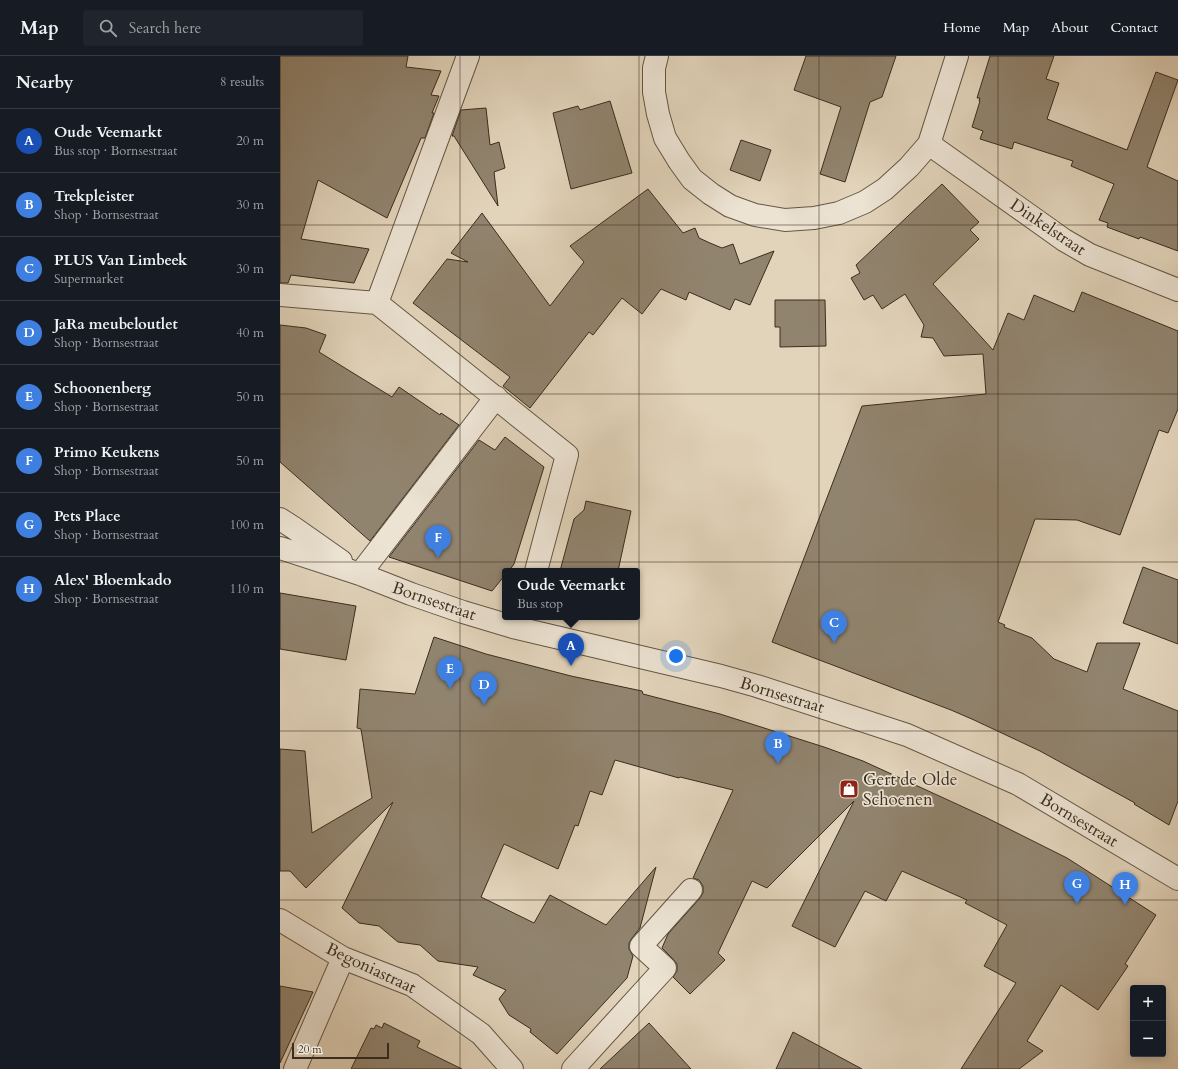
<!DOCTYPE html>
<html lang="en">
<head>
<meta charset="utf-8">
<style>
  body { margin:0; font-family:Cardo,serif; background:#20242c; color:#f1f3f6 }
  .controls { position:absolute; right:12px; bottom:12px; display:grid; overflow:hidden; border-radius:4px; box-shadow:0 2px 10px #0003 }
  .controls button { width:36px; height:36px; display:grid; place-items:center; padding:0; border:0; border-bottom:1px solid #363941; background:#171b24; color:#f1f3f6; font:20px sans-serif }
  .scale { position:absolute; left:12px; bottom:10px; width:97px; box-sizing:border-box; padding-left:4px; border:2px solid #3a2d1d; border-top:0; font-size:11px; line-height:14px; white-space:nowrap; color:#3a2d1d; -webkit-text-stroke:3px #ece3d3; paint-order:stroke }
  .you { position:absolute; left:396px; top:600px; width:14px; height:14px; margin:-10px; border:3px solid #fff; border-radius:50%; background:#1a73e8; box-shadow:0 0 0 6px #1a73e833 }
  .badge { display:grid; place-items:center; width:26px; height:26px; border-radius:50%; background:#db2777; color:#fff; font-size:13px; font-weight:700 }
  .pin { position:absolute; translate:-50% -33px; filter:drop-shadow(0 1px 2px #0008) }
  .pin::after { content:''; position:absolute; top:21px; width:14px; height:12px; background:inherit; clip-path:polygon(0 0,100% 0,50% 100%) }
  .popup { position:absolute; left:222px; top:512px; width:138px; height:52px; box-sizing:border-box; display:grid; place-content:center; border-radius:4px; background:#171b24; filter:drop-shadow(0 1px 3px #0005); font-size:13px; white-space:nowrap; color:#9ea1a6 }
  .popup b { font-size:15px; color:#f1f3f6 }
  .popup::after { content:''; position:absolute; left:50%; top:100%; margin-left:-8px; border:8px solid transparent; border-top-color:#171b24 }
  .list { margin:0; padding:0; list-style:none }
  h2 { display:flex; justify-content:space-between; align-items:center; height:52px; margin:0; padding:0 16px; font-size:17px }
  h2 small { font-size:13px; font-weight:400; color:#9ea1a6 }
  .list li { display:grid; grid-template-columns:26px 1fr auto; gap:12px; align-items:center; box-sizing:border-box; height:64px; padding:0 16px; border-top:1px solid #363941 }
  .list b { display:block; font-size:15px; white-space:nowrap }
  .list p { margin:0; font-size:13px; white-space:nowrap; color:#9ea1a6 }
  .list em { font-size:13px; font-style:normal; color:#9ea1a6 }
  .icon { flex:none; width:22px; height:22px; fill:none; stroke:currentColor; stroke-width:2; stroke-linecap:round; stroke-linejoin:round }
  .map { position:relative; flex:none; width:898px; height:1013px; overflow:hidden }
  header { display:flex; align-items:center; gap:24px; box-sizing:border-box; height:56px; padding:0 20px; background:#171b24; border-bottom:1px solid #363941 }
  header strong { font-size:19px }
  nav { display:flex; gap:22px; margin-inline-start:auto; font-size:14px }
  .search { width:280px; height:36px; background:#20242c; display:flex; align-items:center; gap:10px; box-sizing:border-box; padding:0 14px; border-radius:4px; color:#9ea1a6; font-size:15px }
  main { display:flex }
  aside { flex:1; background:#171b24 }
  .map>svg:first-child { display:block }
  .building { fill:#91846f; stroke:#3a2d1d }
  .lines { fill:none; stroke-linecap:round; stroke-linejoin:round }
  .minor-casing { stroke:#645744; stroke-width:24 }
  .minor { stroke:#ece3d3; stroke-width:22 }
  .grid { fill:none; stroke:#3a2d1d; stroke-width:1; stroke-opacity:0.55 }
  .labels { text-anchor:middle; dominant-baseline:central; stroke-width:3.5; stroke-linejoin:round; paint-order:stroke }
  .street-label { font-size:17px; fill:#3a2d1d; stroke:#ece3d3 }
  .poi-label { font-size:17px; fill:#3a2d1d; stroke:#ece3d3; text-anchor:start }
</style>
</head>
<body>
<header>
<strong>Map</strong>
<div class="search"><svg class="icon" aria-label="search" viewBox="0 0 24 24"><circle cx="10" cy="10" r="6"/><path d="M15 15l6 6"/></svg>Search here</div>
<nav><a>Home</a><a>Map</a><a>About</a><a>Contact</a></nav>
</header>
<main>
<aside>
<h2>Nearby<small>8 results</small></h2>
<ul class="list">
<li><span class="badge" style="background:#1a4fb4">A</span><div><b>Oude Veemarkt</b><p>Bus stop · Bornsestraat</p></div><em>20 m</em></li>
<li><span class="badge" style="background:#3f7fe0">B</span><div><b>Trekpleister</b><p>Shop · Bornsestraat</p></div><em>30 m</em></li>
<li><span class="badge" style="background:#3f7fe0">C</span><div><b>PLUS Van Limbeek</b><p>Supermarket</p></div><em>30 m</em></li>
<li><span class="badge" style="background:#3f7fe0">D</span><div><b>JaRa meubeloutlet</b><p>Shop · Bornsestraat</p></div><em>40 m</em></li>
<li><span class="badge" style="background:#3f7fe0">E</span><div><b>Schoonenberg</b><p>Shop · Bornsestraat</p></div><em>50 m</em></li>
<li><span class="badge" style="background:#3f7fe0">F</span><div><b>Primo Keukens</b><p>Shop · Bornsestraat</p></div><em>50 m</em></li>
<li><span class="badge" style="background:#3f7fe0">G</span><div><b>Pets Place</b><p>Shop · Bornsestraat</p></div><em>100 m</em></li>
<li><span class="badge" style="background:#3f7fe0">H</span><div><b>Alex' Bloemkado</b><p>Shop · Bornsestraat</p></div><em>110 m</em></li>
</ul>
</aside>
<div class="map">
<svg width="898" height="1013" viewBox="0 0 898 1013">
  <rect width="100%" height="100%" fill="#e2d4bb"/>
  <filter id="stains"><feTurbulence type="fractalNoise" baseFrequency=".005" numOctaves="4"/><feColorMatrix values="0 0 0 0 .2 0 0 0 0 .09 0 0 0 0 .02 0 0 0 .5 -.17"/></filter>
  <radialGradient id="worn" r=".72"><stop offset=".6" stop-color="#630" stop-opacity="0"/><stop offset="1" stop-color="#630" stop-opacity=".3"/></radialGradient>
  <path class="building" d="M0,0H128L126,11L161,15L151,39L159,40L152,57H154L145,82H141L107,162L38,124L21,183L89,193L74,227L11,219L8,227H0Z
    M526,0H616L602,41L590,46L565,126L540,118L561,51L514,34Z
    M710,0H774L766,23L779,27L767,63L847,94L876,16L898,24L867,111L898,125V195L860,181L859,183L827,171L828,167L819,164L834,128L791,110L793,105L734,86L732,93L700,83L703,75L692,71L700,45H699L700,42H697Z
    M330,45L352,117L291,133L273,57L298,50L300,54Z
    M206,52L210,89L219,86L225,112L214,116L218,150L174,80H172L181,54Z
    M461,84L491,94L480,125L450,114Z
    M662,128L699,166L690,174L699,183L653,228L713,294L728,257L744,264L754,239L794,256L802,236L898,275V353L888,377L879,374L840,479L797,464L755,463L718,566L725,569L724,571L752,582L774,603L807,616L817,587H860L843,633L898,655V745L889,769L854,748L855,747L760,695L694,664L671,654L492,586L582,350L706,338L703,298L664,300L653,282L641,281L644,269L625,238L602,253L593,239L584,244L571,222L580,217L576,209Z
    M368,133L403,177L415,172L419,182L430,187L442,192L453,188L460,208L494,195L470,249L455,243L450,254L409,236L406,244L381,233L362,258L342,242L313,279L309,276L250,352L223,330L230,321L133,247L167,203L188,206L171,197L202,157L270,250L304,206L290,190Z
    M495,244H545L546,290L500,291V271H495Z
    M0,269L26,272L46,279L39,296L112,341L119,331L160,359L161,357L179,369L90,485L0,406Z
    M225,381L264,411L234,508L229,515H225V519L212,535L109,501L199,384L215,394Z
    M306,445L351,455L338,515H280L294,463L304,454Z
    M863,511L898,524V588L843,567Z
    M0,537L76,550L66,604L0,593Z
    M154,581L206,598L291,620L362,635L363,638L440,658L544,691L583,705L705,761L787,802L876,859L845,908L848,910L818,954L781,929L747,985L763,995L739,1013H681L736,927L704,910L727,869L685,847L687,844L622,815L606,845L585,835L555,891L512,870L574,745L487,832L472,825L438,897L445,904L410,938L393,921L397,915V908L393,903L382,892L388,878L420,842L423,837V830L419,824L413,822L453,734L400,721L399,722L335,704L322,739L310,735L298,770L295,769L278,813L224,788L201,841L254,867L270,839L326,869L376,811L360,872L352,882L349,887V893L353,900L347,922L277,998L250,976L251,973L229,959L219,943L226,934L193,919L198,911L158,905L140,889L118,886L99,870L79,867L62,852L113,746L26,832L10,815H0V693L25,695L32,777L92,742L81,673L77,672L80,633L135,638Z
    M0,930L33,936L0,1007Z
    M104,967L140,985L137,991L182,1013H71L91,972L94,973L96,969L102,972Z
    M369,967L411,1013H320Z
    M513,976L582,1013H496Z"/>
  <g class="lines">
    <g class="minor-casing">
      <path id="minor" d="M188,0L97,247L287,399L256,515
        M377,0L374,12V36L378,58L385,82L399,105L412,123L431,138L450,150L475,159L505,164L534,162L559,157L585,146L605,133L629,111L649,88L677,0
        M649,88L784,184L810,199L898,234
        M0,239L97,247
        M0,463L14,472L61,505
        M0,492L80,518L131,538L183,556L233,571L441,620L477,630L627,679L738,728L898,823
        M80,518L216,341
        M0,864L63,902L132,929L201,978L232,1013
        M15,1013L63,902
        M293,1013L385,912L361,890L411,834"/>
    </g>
    <use href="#minor" class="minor"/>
  </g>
  <path class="grid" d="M180,0V1013M359,0V1013M539,0V1013M718,0V1013M0,169H898M0,338H898M0,506H898M0,675H898M0,844H898"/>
  <defs>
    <g id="shop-square" transform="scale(1)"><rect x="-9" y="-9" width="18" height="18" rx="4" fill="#8f2418" stroke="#ece3d3"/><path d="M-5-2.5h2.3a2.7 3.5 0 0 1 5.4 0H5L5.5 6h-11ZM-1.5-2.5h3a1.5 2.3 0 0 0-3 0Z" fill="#fff"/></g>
  </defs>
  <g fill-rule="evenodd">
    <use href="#shop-square" x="569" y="733"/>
  </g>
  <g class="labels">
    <g class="street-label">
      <text transform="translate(768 171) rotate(34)">Dinkelstraat</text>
      <text transform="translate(154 545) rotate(19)">Bornsestraat</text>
      <text transform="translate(502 639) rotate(17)">Bornsestraat</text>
      <text transform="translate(799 764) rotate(31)">Bornsestraat</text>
      <text transform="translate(91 912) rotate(25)">Begoniastraat</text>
    </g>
    <g class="poi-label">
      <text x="583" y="723">Gert de Olde<tspan x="583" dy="20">Schoenen</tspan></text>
    </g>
  </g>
  <rect width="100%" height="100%" filter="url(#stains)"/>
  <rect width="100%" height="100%" fill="url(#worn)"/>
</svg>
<div class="controls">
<button>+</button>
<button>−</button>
</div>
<div class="scale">20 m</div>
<div class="you"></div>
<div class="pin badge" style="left:291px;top:610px;background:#1a4fb4">A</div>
<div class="popup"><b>Oude Veemarkt</b>Bus stop</div>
<div class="pin badge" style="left:498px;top:708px;background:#3f7fe0">B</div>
<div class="pin badge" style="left:554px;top:587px;background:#3f7fe0">C</div>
<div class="pin badge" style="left:204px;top:649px;background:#3f7fe0">D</div>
<div class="pin badge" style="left:170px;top:633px;background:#3f7fe0">E</div>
<div class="pin badge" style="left:158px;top:502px;background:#3f7fe0">F</div>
<div class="pin badge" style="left:797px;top:848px;background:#3f7fe0">G</div>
<div class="pin badge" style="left:845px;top:849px;background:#3f7fe0">H</div>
</div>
</main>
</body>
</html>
